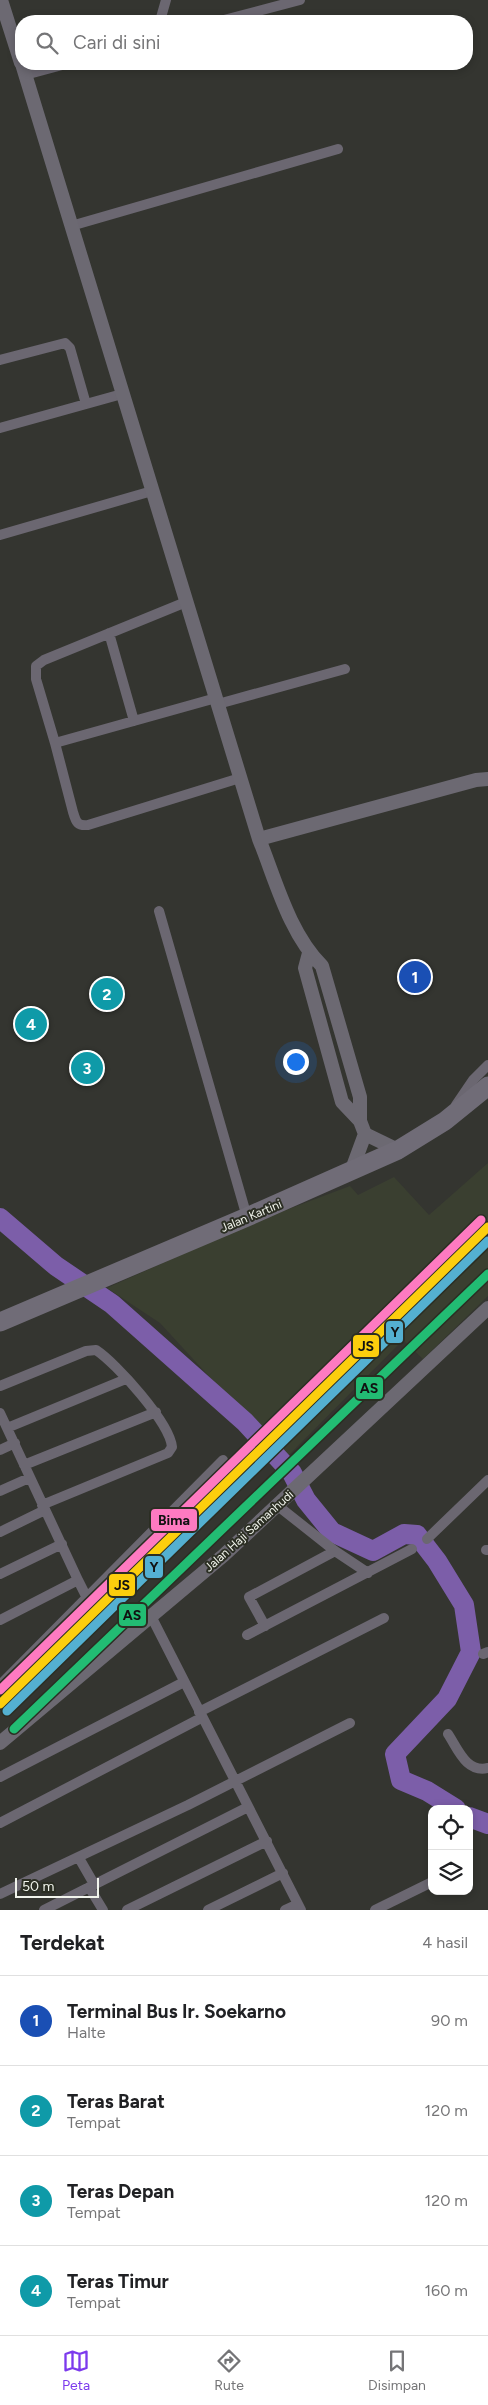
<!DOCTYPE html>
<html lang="id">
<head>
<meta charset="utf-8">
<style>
  body { margin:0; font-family:Figtree,sans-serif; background:#f6f6f6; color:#202124 }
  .controls { position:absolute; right:15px; bottom:15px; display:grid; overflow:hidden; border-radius:10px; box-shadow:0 2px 8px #0003 }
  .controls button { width:45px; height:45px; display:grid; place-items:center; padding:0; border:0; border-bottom:1px solid #e0e0e0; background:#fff; color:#202124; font:25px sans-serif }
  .scale { position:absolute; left:15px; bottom:12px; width:84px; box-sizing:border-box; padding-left:5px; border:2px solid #f1f4ec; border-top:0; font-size:14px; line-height:18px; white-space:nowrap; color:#f1f4ec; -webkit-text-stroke:4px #2b2e23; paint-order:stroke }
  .you { position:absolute; left:295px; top:1061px; width:18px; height:18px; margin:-12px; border:4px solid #fff; border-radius:50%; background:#1a73e8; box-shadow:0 0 0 8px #1a73e833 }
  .badge { display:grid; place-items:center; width:32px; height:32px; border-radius:50%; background:#7c3aed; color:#fff; font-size:16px; font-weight:700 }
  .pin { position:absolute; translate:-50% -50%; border:2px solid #fff; box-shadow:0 1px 5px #0006 }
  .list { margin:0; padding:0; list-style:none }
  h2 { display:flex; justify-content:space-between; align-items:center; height:65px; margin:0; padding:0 20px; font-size:21px }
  h2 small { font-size:16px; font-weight:400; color:#757577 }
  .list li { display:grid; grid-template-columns:32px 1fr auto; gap:15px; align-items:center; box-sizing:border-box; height:90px; padding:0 20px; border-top:1px solid #e0e0e0 }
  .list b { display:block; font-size:19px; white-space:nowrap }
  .list p { margin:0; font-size:16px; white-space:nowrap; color:#757577 }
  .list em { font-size:16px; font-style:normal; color:#757577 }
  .icon { flex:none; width:28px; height:28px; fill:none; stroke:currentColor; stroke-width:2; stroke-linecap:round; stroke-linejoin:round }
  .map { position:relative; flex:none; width:488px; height:1910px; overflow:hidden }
  .search { position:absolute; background:#fff; box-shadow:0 2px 8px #0003; left:15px; right:15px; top:15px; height:55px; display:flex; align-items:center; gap:12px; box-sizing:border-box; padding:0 18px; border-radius:20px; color:#757577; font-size:19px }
  .sheet { height:425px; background:#fff }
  nav { display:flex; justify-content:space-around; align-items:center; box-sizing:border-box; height:70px; border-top:1px solid #e0e0e0; background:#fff; font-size:14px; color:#757577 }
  nav a { display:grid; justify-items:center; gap:2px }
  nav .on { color:#7c3aed }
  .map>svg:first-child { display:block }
  .built { fill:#3a3f30 }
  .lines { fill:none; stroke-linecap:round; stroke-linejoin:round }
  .river { stroke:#7c5ea9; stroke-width:20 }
  .street { stroke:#6b6771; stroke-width:10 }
  .secondary { stroke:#6c6972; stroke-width:14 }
  .highway { stroke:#706c77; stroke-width:19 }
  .rail-1-casing { stroke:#2b2e23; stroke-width:12 }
  .rail-2-casing { stroke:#2b2e23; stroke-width:12 }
  .rail-3-casing { stroke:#2b2e23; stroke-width:12 }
  .rail-4-casing { stroke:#2b2e23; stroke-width:12 }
  .rail-1 { stroke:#fcce0d; stroke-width:9 }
  .rail-2 { stroke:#54b0d1; stroke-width:9 }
  .rail-3 { stroke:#fe7ac1; stroke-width:9 }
  .rail-4 { stroke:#22bc73; stroke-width:9 }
  .labels { text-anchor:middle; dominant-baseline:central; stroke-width:4; stroke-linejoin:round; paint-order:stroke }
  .street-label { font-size:12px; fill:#f1f4ec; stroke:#2b2e23 }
  .line-badge { stroke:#2b2e23; stroke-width:2 }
  .pale-badge-label { font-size:14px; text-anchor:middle; font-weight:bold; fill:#111 }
</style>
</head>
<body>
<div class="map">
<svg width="488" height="1910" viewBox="0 0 488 1910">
  <rect width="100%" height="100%" fill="#343530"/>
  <path class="built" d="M488,1163V1296L423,1359L403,1340L285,1459L160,1323L107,1288L257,1221L350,1186L358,1195L394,1177L429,1215Z"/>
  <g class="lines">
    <path class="river" d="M0,1218L56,1266L112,1304L245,1422L292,1473L306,1500L332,1532L373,1551L404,1534L417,1535L437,1561L464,1605L471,1652L447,1699L395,1754L401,1780L427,1791L456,1809
      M469,1817L488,1824"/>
    <path class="street" d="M160,21L166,0
      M220,21L300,0
      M25,75L66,64
      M71,226L338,149
      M0,360L65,343L70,348L86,404
      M0,428L122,394
      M0,535L152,491
      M186,602L44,660L36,666V679L55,743L216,698
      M109,633L134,721
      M218,704L345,669
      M55,743L73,812C76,822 77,826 88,825L240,778
      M159,911L247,1217
      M456,1105L473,1080L488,1065
      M0,1386L86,1351L96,1350C116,1363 170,1423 172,1447L168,1453L42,1505
      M0,1413L78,1580L0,1620
      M7,1428L126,1379
      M0,1450L15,1443
      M24,1465L156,1412
      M0,1491L29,1478
      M278,1506L335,1551L368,1573
      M0,1532L45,1510
      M427,1539L488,1480
      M486,1550H488
      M0,1574L62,1544
      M78,1580L87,1598
      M151,1616L301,1910
      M265,1626L249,1597L335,1551
      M247,1635L412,1549
      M483,1654L488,1652
      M0,1685L223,1460
      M199,1712L384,1618
      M448,1734C458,1749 466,1773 488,1768
      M0,1777L184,1682
      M0,1823L201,1718
      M79,1858L94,1884
      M89,1887L103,1910
      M0,1894L188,1805L350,1723
      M44,1910L248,1807
      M127,1910L267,1841
      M208,1910L283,1873
      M285,1910L298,1904
      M375,1910L432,1882"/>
    <path class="secondary" d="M1,0L21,63
      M22,64L259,839C276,881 289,933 322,966L360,1097V1121
      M259,839L476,780L488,779
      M309,953L305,968L342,1102L360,1121L365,1134L398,1150
      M351,1172L365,1134
      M0,1743L224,1555L488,1308"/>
    <path class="highway" d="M0,1322L247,1217L398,1150L445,1121L488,1086"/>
    <g class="rail-1-casing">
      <path id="rail-1" d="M0,1704L488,1227"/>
    </g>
    <g class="rail-2-casing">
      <path id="rail-2" d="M7,1711L488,1241"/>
    </g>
    <g class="rail-3-casing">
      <path id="rail-3" d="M0,1690L481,1220"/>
    </g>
    <g class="rail-4-casing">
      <path id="rail-4" d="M14,1729L488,1274"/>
    </g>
    <use href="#rail-1" class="rail-1"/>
    <use href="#rail-2" class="rail-2"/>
    <use href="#rail-3" class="rail-3"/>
    <use href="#rail-4" class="rail-4"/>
  </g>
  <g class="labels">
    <g class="street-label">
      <text transform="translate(251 1216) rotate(-23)">Jalan Kartini</text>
      <text transform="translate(249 1531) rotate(-42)">Jalan Haji Samanhudi</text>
    </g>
  </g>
  <g class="line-badge">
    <rect x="385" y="1320" width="19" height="24" rx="5" fill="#54b0d1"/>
    <rect x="352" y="1334" width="28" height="24" rx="5" fill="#fcce0d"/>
    <rect x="355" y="1376" width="29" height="24" rx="5" fill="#22bc73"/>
    <rect x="150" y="1508" width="48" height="24" rx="5" fill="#fe7ac1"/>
    <rect x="144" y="1555" width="20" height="24" rx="5" fill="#54b0d1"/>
    <rect x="108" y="1573" width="28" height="24" rx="5" fill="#fcce0d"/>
    <rect x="118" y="1603" width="29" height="24" rx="5" fill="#22bc73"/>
  </g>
  <g class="pale-badge-label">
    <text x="395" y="1337">Y</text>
    <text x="366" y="1351">JS</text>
    <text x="369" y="1393">AS</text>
    <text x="174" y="1525">Bima</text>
    <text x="154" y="1572">Y</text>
    <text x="122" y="1590">JS</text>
    <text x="132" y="1620">AS</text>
  </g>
</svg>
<div class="controls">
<button><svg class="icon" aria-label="locate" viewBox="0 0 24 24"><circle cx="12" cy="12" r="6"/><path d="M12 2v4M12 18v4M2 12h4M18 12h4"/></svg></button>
<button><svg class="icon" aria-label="layers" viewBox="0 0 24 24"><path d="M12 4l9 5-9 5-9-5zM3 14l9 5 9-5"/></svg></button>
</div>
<div class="scale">50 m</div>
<div class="you"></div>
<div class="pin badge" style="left:415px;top:977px;background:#1a4fb4">1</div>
<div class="pin badge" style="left:107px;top:994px;background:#0f9aa8">2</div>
<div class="pin badge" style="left:87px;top:1068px;background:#0f9aa8">3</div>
<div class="pin badge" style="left:31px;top:1024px;background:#0f9aa8">4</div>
<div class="search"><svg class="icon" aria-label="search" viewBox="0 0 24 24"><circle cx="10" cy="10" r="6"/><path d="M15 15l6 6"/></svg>Cari di sini</div>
</div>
<section class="sheet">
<h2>Terdekat<small>4 hasil</small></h2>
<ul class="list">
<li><span class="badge" style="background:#1a4fb4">1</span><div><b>Terminal Bus Ir. Soekarno</b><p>Halte</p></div><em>90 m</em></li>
<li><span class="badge" style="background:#0f9aa8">2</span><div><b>Teras Barat</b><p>Tempat</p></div><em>120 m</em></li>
<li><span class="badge" style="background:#0f9aa8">3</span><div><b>Teras Depan</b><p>Tempat</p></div><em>120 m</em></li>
<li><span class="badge" style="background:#0f9aa8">4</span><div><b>Teras Timur</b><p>Tempat</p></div><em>160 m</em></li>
</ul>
</section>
<nav>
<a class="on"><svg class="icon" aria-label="map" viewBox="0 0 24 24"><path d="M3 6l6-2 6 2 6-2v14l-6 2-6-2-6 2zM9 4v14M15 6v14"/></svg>Peta</a>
<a><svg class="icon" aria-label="directions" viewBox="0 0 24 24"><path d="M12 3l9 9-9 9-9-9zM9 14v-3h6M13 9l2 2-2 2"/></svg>Rute</a>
<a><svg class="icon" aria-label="saved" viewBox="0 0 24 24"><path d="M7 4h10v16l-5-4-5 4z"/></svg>Disimpan</a>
</nav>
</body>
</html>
